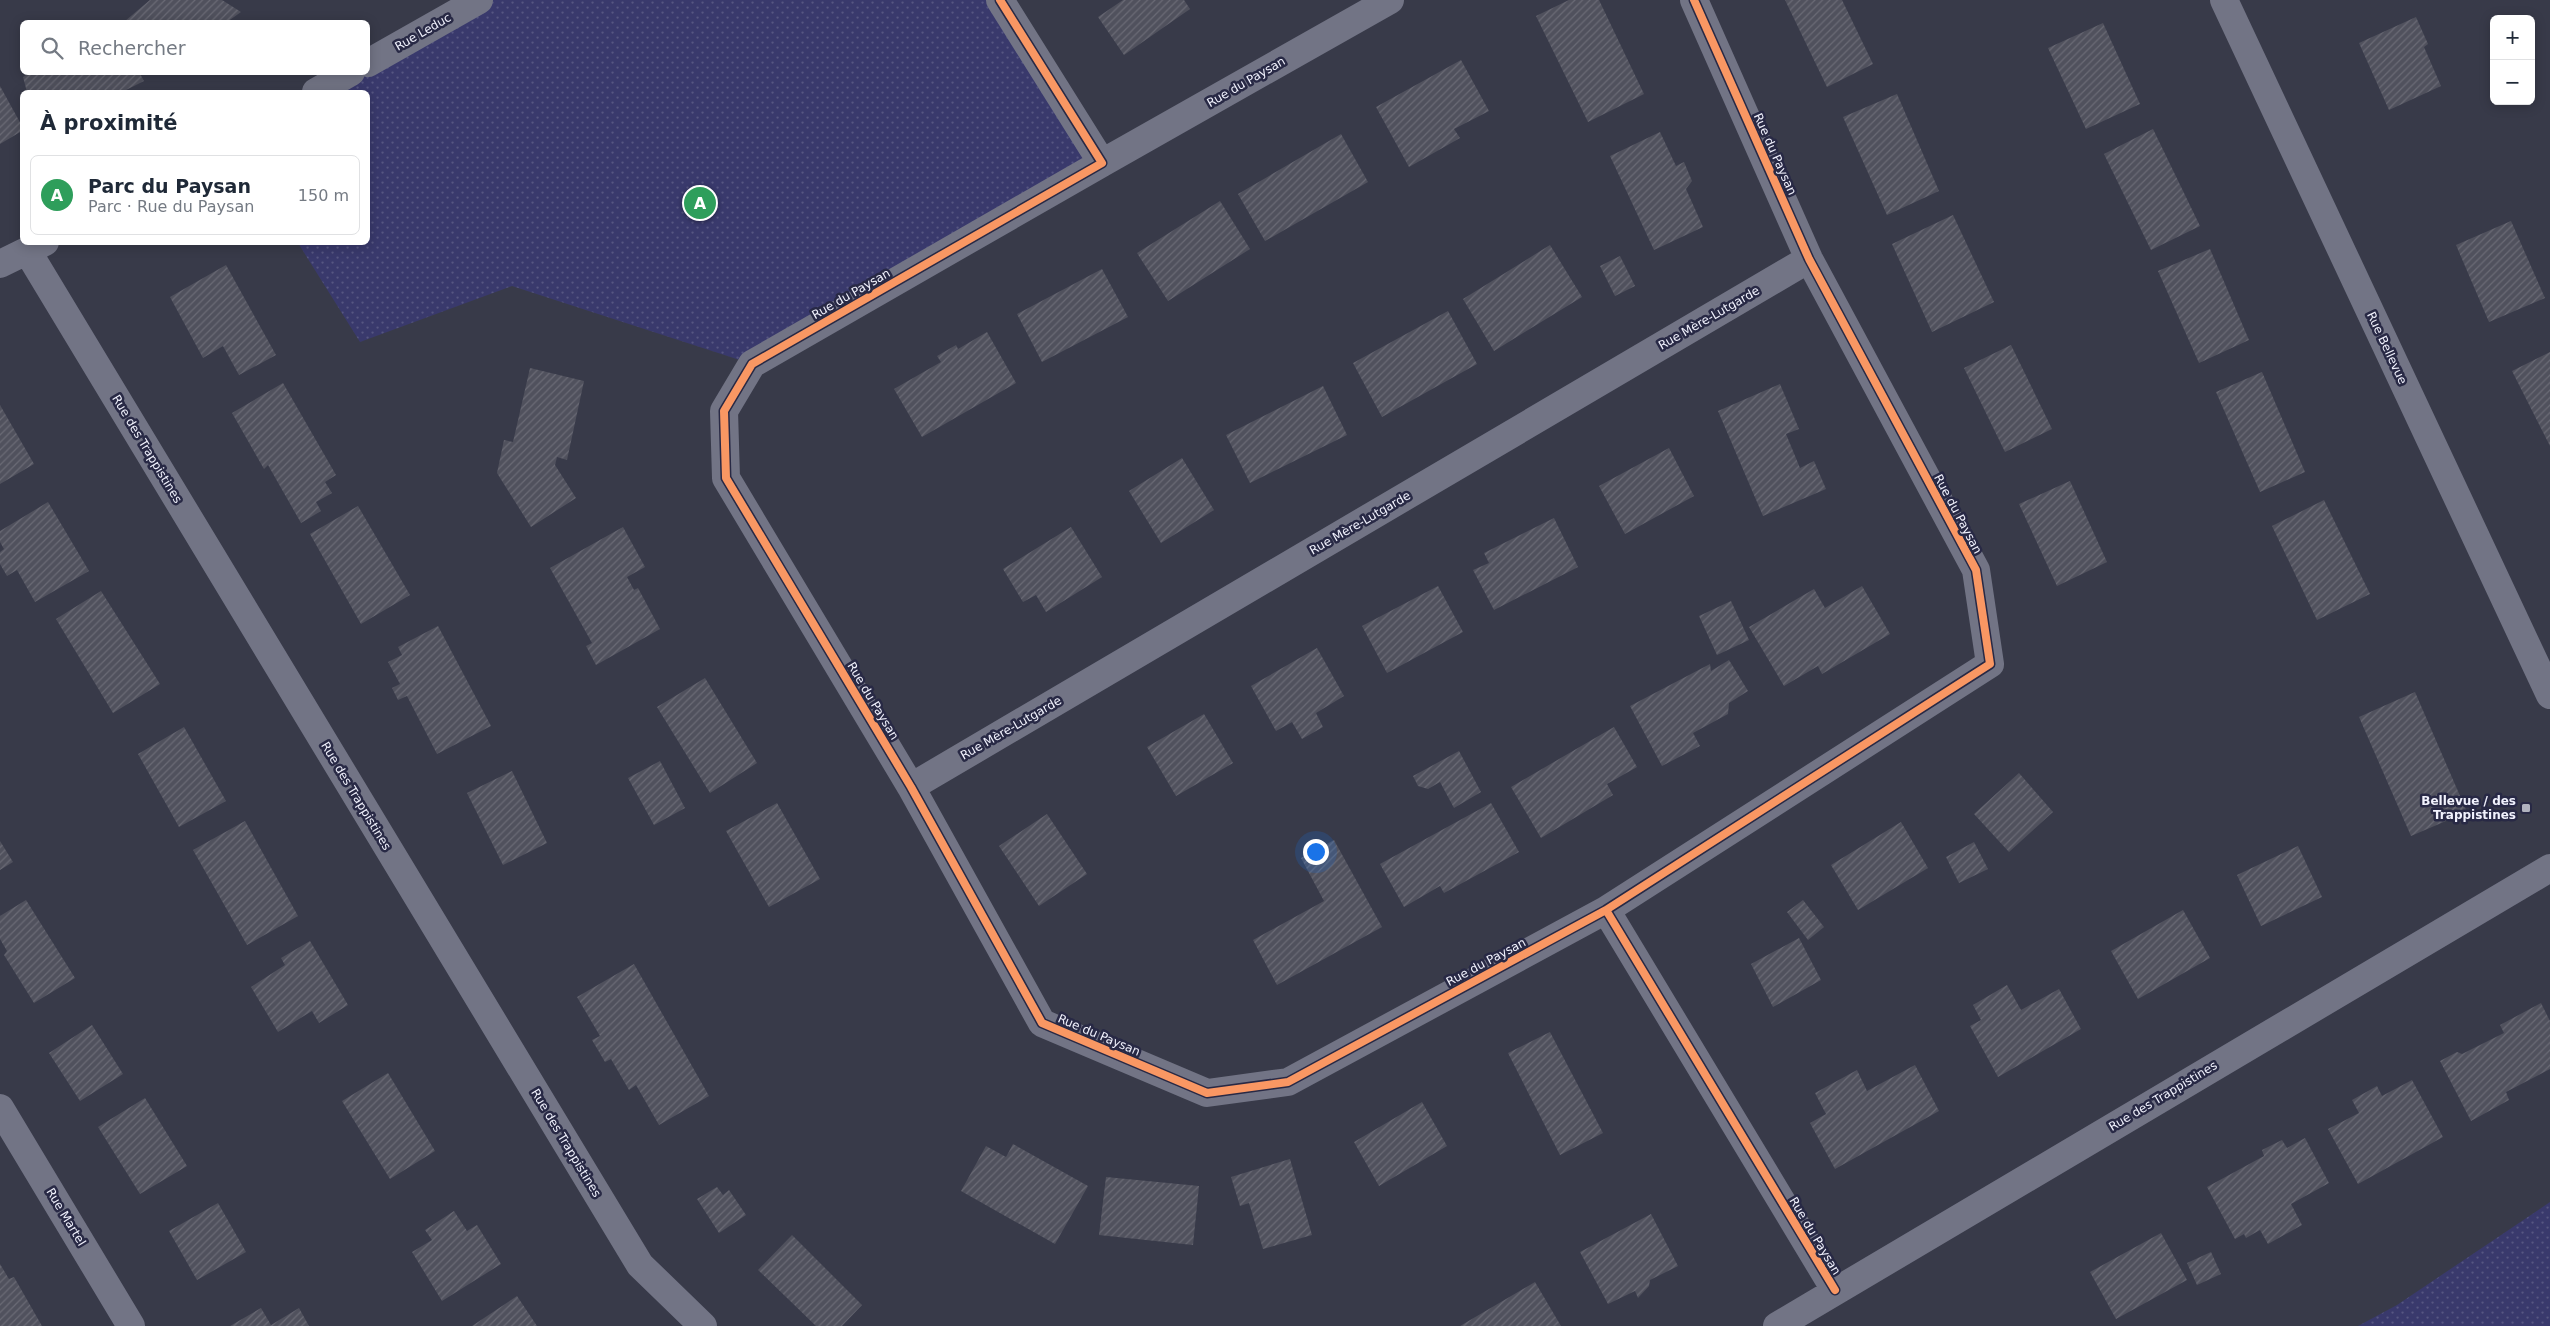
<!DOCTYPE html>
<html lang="fr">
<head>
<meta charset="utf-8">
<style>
  body { margin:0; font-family:"DejaVu Sans",sans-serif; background:#f6f6f7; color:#1f2937 }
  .controls { position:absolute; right:15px; top:15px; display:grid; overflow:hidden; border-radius:8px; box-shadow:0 2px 12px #0003 }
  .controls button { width:45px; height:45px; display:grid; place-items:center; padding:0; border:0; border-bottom:1px solid #e0e1e3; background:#fff; color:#1f2937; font:25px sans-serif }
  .you { position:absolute; left:1315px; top:851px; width:18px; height:18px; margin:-12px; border:4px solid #fff; border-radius:50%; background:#1a73e8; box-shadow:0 0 0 8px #1a73e833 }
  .badge { display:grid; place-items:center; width:32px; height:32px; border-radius:50%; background:#606774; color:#fff; font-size:16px; font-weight:700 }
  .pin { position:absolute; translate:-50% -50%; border:2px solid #fff; box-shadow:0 1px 5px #0006 }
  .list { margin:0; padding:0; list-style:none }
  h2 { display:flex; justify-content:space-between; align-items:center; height:65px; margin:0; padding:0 20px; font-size:21px }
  h2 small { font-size:16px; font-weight:400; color:#747a83 }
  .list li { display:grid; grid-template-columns:32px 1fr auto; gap:15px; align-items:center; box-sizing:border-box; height:80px; margin:0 10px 10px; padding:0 10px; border:1px solid #e0e1e3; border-radius:8px }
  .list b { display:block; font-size:19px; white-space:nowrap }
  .list p { margin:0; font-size:16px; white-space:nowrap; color:#747a83 }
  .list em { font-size:16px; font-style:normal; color:#747a83 }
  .icon { flex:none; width:28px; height:28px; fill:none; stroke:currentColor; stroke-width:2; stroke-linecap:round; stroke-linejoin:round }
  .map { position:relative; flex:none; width:2550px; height:1326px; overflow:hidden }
  .search { position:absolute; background:#fff; box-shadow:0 2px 12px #0003; left:20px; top:20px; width:350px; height:55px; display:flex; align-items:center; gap:12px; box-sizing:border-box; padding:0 18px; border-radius:8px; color:#747a83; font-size:19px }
  .panel { position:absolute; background:#fff; box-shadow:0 2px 12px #0003; left:20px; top:90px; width:350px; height:155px; border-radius:8px }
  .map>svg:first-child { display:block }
  .park { fill:url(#park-dots) }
  .building { fill:url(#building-hatch) }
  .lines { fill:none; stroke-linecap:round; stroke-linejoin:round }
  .minor { stroke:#727485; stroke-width:28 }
  .cycleway-casing { stroke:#282945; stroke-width:11 }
  .cycleway { stroke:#f99763; stroke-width:8 }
  .poi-dot { fill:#b0b2be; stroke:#282945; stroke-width:2 }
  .labels { text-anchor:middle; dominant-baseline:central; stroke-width:5; stroke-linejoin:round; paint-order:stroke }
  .street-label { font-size:12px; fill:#f1f2fd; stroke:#282945 }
  .poi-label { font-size:12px; font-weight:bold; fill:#f1f2fd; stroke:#282945; text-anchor:end }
</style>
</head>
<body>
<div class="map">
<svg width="2550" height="1326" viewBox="0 0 2550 1326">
  <defs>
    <pattern id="park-dots" width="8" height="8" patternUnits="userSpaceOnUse" patternTransform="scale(1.25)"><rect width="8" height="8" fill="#39396c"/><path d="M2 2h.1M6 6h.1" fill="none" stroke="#565682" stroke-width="1.8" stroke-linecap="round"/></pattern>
    <pattern id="building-hatch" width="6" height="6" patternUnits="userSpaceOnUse" patternTransform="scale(1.25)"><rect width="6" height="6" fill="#50515d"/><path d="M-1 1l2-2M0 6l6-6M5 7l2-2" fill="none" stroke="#6a6a75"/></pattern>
  </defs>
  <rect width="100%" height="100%" fill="#383a49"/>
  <path class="park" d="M479,0H1000L1102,163L752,364L512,286L360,342L298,243L368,242V92H316Z
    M2550,1202V1326H2358L2397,1305Z"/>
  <path class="building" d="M150,0H222L241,12L227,22L125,21Z
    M1123,0H1184L1190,9L1124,55L1098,17Z
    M1569,0H1599L1644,94L1588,122L1536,16Z
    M1785,0H1842L1873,64L1827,87Z
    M2416,17L2428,44L2424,47L2441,86L2389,110L2359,43Z
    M2103,23L2140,104L2086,129L2048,48Z
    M1461,60L1489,111L1454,129L1460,138L1409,167L1376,107Z
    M32,72H139L144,81L122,92H27L23,77Z
    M0,86L22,126V131L0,144Z
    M1897,94L1939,191L1887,215L1843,117Z
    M2153,129L2200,226L2151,250L2104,154Z
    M1660,132L1676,166L1684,162L1692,181L1686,189L1703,227L1654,250L1610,156Z
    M1341,134L1368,182L1265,241L1238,194Z
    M1220,201L1250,249L1168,301L1137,253Z
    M1953,215L1994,302L1932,332L1892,244Z
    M2511,221L2545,298L2489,322L2456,245Z
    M1550,245L1582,297L1494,351L1463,299Z
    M2210,249L2249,340L2199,363L2158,271Z
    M1620,256L1635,286L1615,296L1600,266Z
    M226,265L276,355L239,375L223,346L203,358L170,297Z
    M1102,269L1128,317L1042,362L1017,314Z
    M1448,311L1477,364L1382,417L1353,363Z
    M987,332L1016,383L922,437L894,389L941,362L937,356L956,345L958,349Z
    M2011,345L2052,429L2005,452L1964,368Z
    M2550,352V446L2512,371Z
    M530,368L584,381L567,460L557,457L555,465L576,498L531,527L497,473L504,440L513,442Z
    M2262,372L2305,472L2260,492L2216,392Z
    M283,383L336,475L325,482L332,493L316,502L321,511L301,523L268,465L264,469L232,413Z
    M1780,384L1799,429L1786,434L1800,468L1814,461L1826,489L1763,516L1718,411Z
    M1323,386L1347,435L1250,483L1226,435Z
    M0,405L34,464L0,484Z
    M1669,448L1694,496L1625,534L1599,486Z
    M1182,458L1214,510L1161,543L1129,491Z
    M2070,481L2107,562L2057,586L2019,504Z
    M2324,500L2370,594L2317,620L2272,526Z
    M48,502L89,571L35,602L17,570L7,576L0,564V552L4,549L0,542V531Z
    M358,506L410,595L361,624L310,534Z
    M1554,518L1578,567L1494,610L1473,570L1489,563L1484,553Z
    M623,527L645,567L627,577L634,590L638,588L660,629L596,665L586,646L592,643L550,568Z
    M1071,527L1102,577L1046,612L1036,595L1023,602L1003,569Z
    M1438,586L1463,632L1387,673L1362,626Z
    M1862,586L1890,634L1822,674L1818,666L1784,686L1749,627L1814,589L1825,608Z
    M101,591L160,684L113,713L56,619Z
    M1731,601L1749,640L1717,655L1699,616Z
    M438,626L491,726L437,754L407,696L398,700L392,688L400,684L388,662L402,655L398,647Z
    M1317,648L1344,696L1316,713L1323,727L1302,739L1292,722L1276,731L1251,686Z
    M1729,660L1748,691L1729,703L1728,714L1693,733L1700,746L1662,766L1630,706L1710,664L1711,671Z
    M705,678L757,763L710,793L657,707Z
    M2415,692L2467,812L2411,836L2359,717Z
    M1204,714L1233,763L1176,796L1147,747Z
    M184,727L226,801L179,827L138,754Z
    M1614,727L1637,767L1607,784L1613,795L1541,838L1511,787Z
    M1459,751L1481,792L1454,808L1440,782L1428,789L1418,786L1413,776Z
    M660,761L685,808L654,825L628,778Z
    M512,771L547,843L503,865L467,793Z
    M2019,773L2053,812L2009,852L1974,814Z
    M777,803L820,879L769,907L726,831Z
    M1491,803L1519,852L1444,893L1440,886L1404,907L1380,864Z
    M1047,814L1087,874L1039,906L999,846Z
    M245,821L298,916L247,945L193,850Z
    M1901,822L1928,868L1858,910L1831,865Z
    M1334,840L1382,927L1277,985L1253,940L1324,901L1301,858Z
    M0,841L13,862L0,870Z
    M1974,842L1988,869L1959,883L1946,857Z
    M2298,846L2322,897L2261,926L2237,875Z
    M26,900L75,978L34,1003L4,955L7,951L0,939V916Z
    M1803,900L1824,927L1808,940L1787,912Z
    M2183,910L2210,958L2138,999L2111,951Z
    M1799,938L1821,980L1773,1007L1751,964Z
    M310,941L348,1005L319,1023L312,1011L278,1032L251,987L285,965L281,958Z
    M634,964L709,1096L659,1125L636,1085L629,1090L611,1059L605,1062L592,1040L600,1036L577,997Z
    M2007,985L2021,1010L2059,989L2081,1029L1998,1077L1970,1026L1981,1020L1973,1005Z
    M2541,1003L2550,1021V1069L2506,1092L2509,1100L2471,1121L2440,1061L2457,1052L2462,1054L2504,1033L2500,1025Z
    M92,1025L123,1074L80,1101L49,1053Z
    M1550,1032L1603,1133L1560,1155L1508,1053Z
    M1915,1065L1939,1111L1835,1169L1810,1123L1826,1114L1815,1093L1857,1070L1867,1091Z
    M388,1073L435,1151L390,1179L342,1101Z
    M2412,1080L2443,1137L2358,1184L2328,1129L2359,1113L2352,1100L2377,1086L2382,1096Z
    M145,1098L187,1166L140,1194L98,1127Z
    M1422,1102L1447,1146L1379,1186L1354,1142Z
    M2305,1138L2329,1183L2291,1204L2302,1225L2268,1244L2260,1230L2246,1238L2244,1234L2235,1239L2207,1187L2264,1156L2262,1150L2282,1140L2287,1148Z
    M1013,1144L1088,1186L1055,1244L961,1191L986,1146L1006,1157Z
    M1290,1159L1312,1235L1263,1249L1249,1203L1240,1206L1231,1177Z
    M1106,1177L1199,1186L1193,1245L1099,1235Z
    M717,1187L723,1195L729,1190L746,1215L719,1233L697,1199Z
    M218,1203L246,1252L197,1280L169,1231Z
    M454,1211L467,1231L477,1225L501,1264L442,1301L412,1252L432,1240L425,1230Z
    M1651,1214L1678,1266L1650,1280L1649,1286L1638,1298L1635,1291L1608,1304L1580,1252Z
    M2161,1233L2187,1280L2116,1319L2090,1272Z
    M792,1235L862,1305L842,1326H816L758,1270Z
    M2211,1252L2221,1274L2197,1285L2187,1263Z
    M0,1264L9,1279L14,1277L42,1326H0Z
    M1535,1282L1561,1326H1460Z
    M517,1296L537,1326H472Z
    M261,1308L271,1325L299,1308L309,1326H230Z"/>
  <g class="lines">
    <path class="minor" d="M1000,0L1102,163L752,364L724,411L726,478L911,787L1042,1023L1207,1093L1288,1082L1606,910
      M1694,0L1809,259L1976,570L1990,664L1606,910L1835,1290
      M2224,0L2550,695
      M368,63L479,0
      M316,92L351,72
      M1102,163L1390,0
      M28,252L640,1265L703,1326
      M0,264L45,242
      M911,787L1809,259
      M0,1108L131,1326
      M1777,1326L2550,868"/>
    <g class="cycleway-casing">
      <path id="cycleway" d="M1000,0L1102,163L752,364L724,411L726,478L911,787L1042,1023L1207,1093L1288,1082L1606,910
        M1694,0L1809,259L1976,570L1990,664L1606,910L1835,1290"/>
    </g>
    <use href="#cycleway" class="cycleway"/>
  </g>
  <rect class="poi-dot" x="2521" y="803" width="10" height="10" rx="2.5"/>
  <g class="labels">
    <g class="street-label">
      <text transform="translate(423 32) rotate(-30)">Rue Leduc</text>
      <text transform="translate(1246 82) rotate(-30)">Rue du Paysan</text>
      <text transform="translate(1775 154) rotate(66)">Rue du Paysan</text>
      <text transform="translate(851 294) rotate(-30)">Rue du Paysan</text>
      <text transform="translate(1709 318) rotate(-30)">Rue Mère-Lutgarde</text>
      <text transform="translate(2387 348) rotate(65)">Rue Bellevue</text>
      <text transform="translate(147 449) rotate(59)">Rue des Trappistines</text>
      <text transform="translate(1958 514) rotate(62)">Rue du Paysan</text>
      <text transform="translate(1360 523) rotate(-30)">Rue Mère-Lutgarde</text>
      <text transform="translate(873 701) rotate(59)">Rue du Paysan</text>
      <text transform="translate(1011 728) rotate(-30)">Rue Mère-Lutgarde</text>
      <text transform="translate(356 796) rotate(59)">Rue des Trappistines</text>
      <text transform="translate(1486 962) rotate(-28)">Rue du Paysan</text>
      <text transform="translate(1099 1035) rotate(23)">Rue du Paysan</text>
      <text transform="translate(2163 1096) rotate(-31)">Rue des Trappistines</text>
      <text transform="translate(566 1143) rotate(59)">Rue des Trappistines</text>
      <text transform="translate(66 1217) rotate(59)">Rue Martel</text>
      <text transform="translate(1815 1236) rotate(59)">Rue du Paysan</text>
    </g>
    <g class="poi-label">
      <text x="2516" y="801">Bellevue / des<tspan x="2516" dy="14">Trappistines</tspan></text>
    </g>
  </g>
</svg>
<div class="controls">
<button>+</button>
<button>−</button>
</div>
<div class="you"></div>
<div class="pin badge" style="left:700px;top:203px;background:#2e9e5b">A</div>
<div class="search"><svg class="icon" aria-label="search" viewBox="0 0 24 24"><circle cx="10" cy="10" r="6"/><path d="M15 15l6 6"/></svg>Rechercher</div>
<section class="panel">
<h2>À proximité<small></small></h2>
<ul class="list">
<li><span class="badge" style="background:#2e9e5b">A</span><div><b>Parc du Paysan</b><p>Parc · Rue du Paysan</p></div><em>150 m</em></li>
</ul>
</section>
</div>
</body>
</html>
